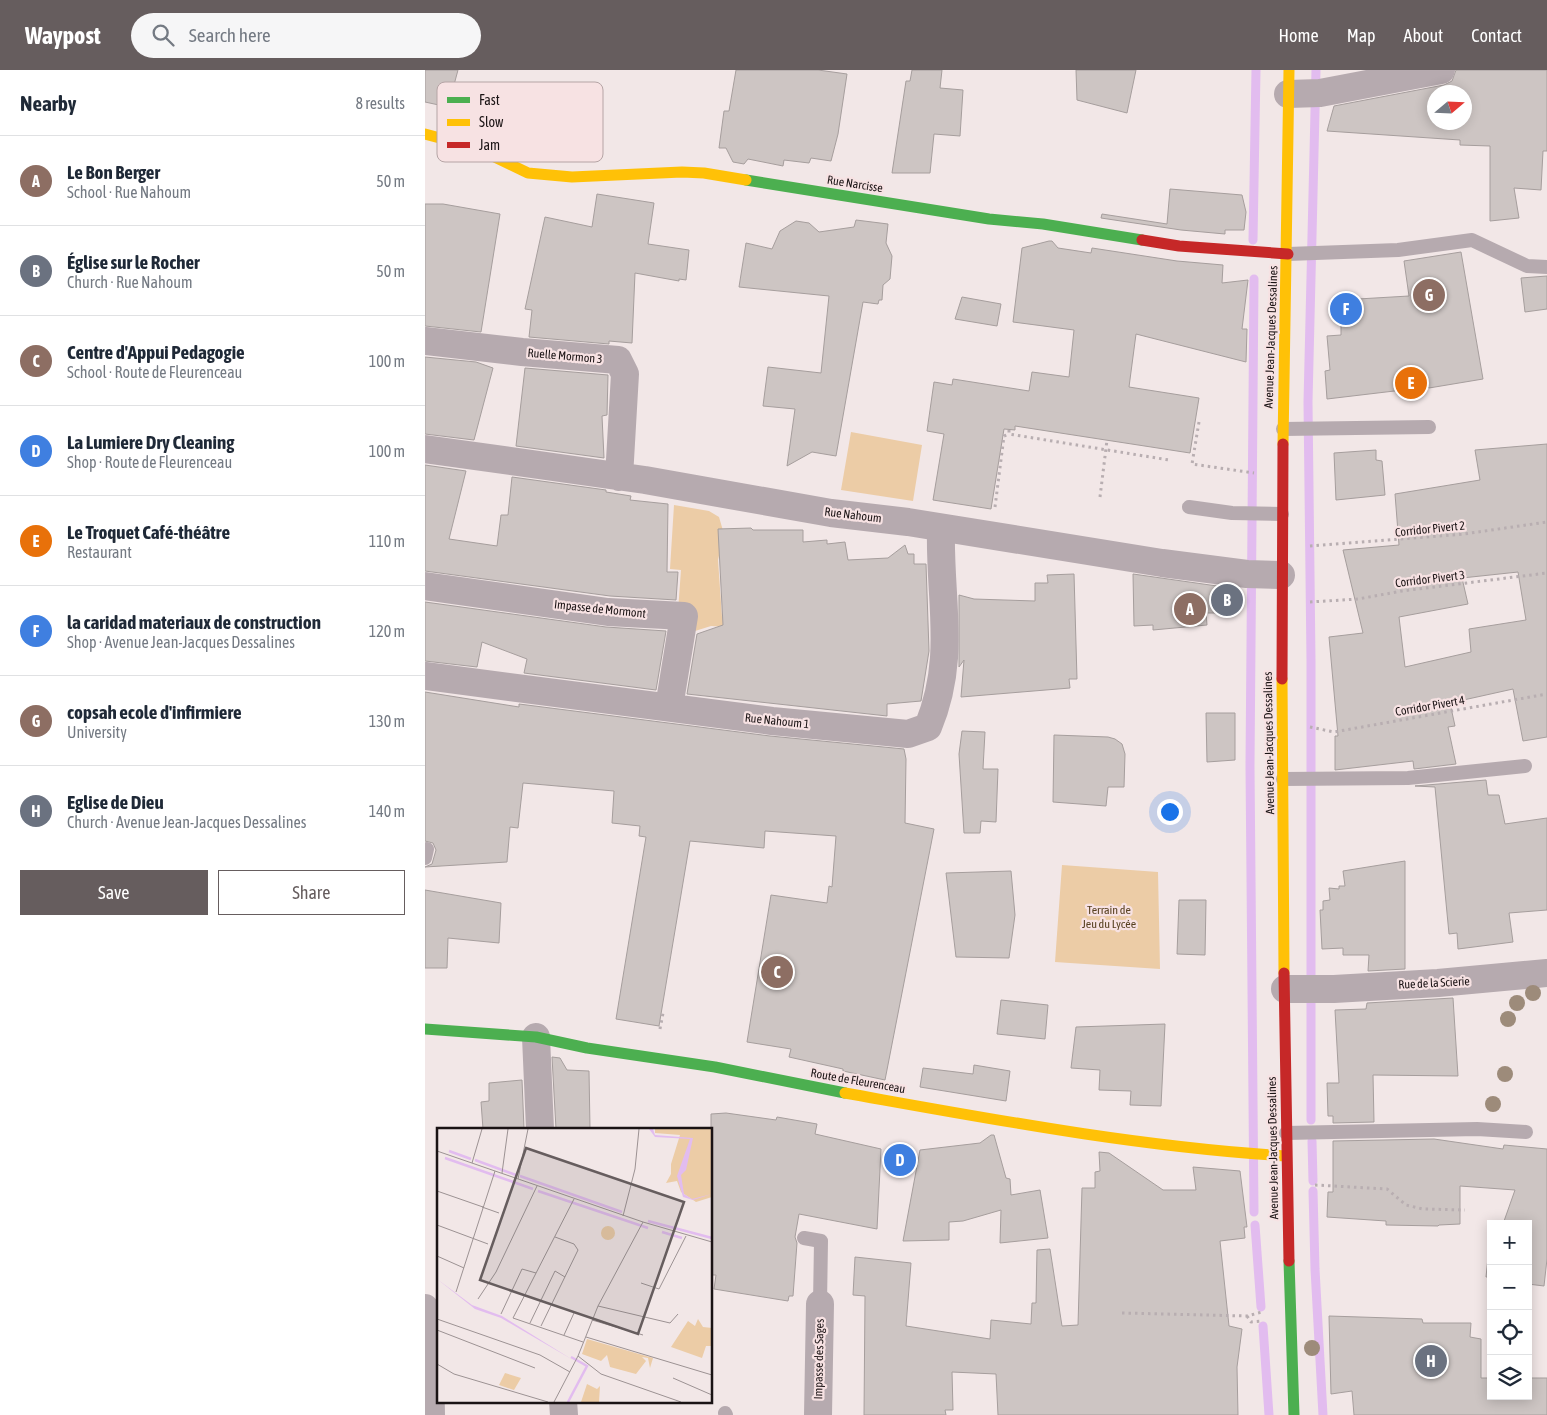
<!DOCTYPE html>
<html lang="en">
<head>
<meta charset="utf-8">
<style>
  body { margin:0; font-family:"Asap Condensed",sans-serif; background:#f6f6f7; color:#1f2937 }
  .controls { position:absolute; right:15px; bottom:15px; display:grid; overflow:hidden; border-radius:0px; box-shadow:0 2px 12px #0003 }
  .controls button { width:45px; height:45px; display:grid; place-items:center; padding:0; border:0; border-bottom:1px solid #e0e1e3; background:#fff; color:#1f2937; font:25px sans-serif }
  .compass { position:absolute; left:1002px; top:15px; width:45px; height:45px; border-radius:50%; background:#fff; box-shadow:0 2px 12px #0003; rotate:71deg }
  .you { position:absolute; left:744px; top:741px; width:18px; height:18px; margin:-12px; border:4px solid #fff; border-radius:50%; background:#1a73e8; box-shadow:0 0 0 8px #1a73e833 }
  .badge { display:grid; place-items:center; width:32px; height:32px; border-radius:50%; background:#665d5e; color:#fff; font-size:16px; font-weight:700 }
  .pin { position:absolute; translate:-50% -50%; border:2px solid #fff; box-shadow:0 1px 5px #0006 }
  .list { margin:0; padding:0; list-style:none }
  h2 { display:flex; justify-content:space-between; align-items:center; height:65px; margin:0; padding:0 20px; font-size:21px }
  h2 small { font-size:16px; font-weight:400; color:#747a83 }
  .list li { display:grid; grid-template-columns:32px 1fr auto; gap:15px; align-items:center; box-sizing:border-box; height:90px; padding:0 20px; border-top:1px solid #e0e1e3 }
  .list b { display:block; font-size:19px; white-space:nowrap }
  .list p { margin:0; font-size:16px; white-space:nowrap; color:#747a83 }
  .list em { font-size:16px; font-style:normal; color:#747a83 }
  .actions { display:flex; gap:10px; padding:15px 20px }
  .actions a { flex:1; padding:11px 0; border:1px solid #665d5e; border-radius:0px; text-align:center; font-size:18px; color:#665d5e }
  .actions .main { background:#665d5e; color:#fff }
  .icon { flex:none; width:28px; height:28px; fill:none; stroke:currentColor; stroke-width:2; stroke-linecap:round; stroke-linejoin:round }
  .map { position:relative; flex:none; width:1122px; height:1345px; overflow:hidden }
  header { display:flex; align-items:center; gap:30px; box-sizing:border-box; height:70px; padding:0 25px; background:#665d5e; color:#fff }
  header strong { font-size:24px }
  nav { display:flex; gap:28px; margin-inline-start:auto; font-size:18px }
  .search { width:350px; height:45px; background:#f6f6f7; display:flex; align-items:center; gap:12px; box-sizing:border-box; padding:0 18px; border-radius:28px; color:#747a83; font-size:19px }
  main { display:flex }
  aside { flex:1; background:#fff }
  .map>svg:first-child { display:block }
  .green { fill:#eccca6 }
  .lines { fill:none; stroke-linecap:round; stroke-linejoin:round }
  .stream { stroke:#e2bcef; stroke-width:9 }
  .building { fill:#cdc5c3; stroke:#a69e9d; fill-rule:evenodd }
  .path { stroke:#b8aeb1; stroke-width:3; stroke-dasharray:2.5 4; stroke-linecap:butt }
  .lane { stroke:#b6aaaf; stroke-width:14 }
  .street { stroke:#b6aaaf; stroke-width:28 }
  .fast { stroke:#4caf50; stroke-width:11 }
  .slow { stroke:#ffc107; stroke-width:11 }
  .jam { stroke:#c62828; stroke-width:11 }
  .tree { fill:#9d8b7a }
  .labels { text-anchor:middle; dominant-baseline:central; stroke-width:4.5; stroke-linejoin:round; paint-order:stroke }
  .street-label { font-size:12px; fill:#1a1314; stroke:#f7e2e3 }
  .park-label { font-size:12px; fill:#574020; stroke:#f7e2e3 }
  .inset-river { fill:none; stroke:#e2bcef; stroke-width:2.5 }
  .inset-road { fill:none; stroke:#9c9293; stroke-width:1 }
  .view { fill:#665d5e; fill-opacity:0.15; stroke:#665d5e; stroke-width:2.5 }
  .inset-edge { fill:none; stroke:#1a1314; stroke-width:2.5 }
  .key { fill:#f7e2e3; stroke:#b5a4a5; stroke-width:1 }
  .key-label { font-size:14px; fill:#1a1314 }
</style>
</head>
<body>
<header>
<strong>Waypost</strong>
<div class="search"><svg class="icon" aria-label="search" viewBox="0 0 24 24"><circle cx="10" cy="10" r="6"/><path d="M15 15l6 6"/></svg>Search here</div>
<nav><a>Home</a><a>Map</a><a>About</a><a>Contact</a></nav>
</header>
<main>
<aside>
<h2>Nearby<small>8 results</small></h2>
<ul class="list">
<li><span class="badge" style="background:#8d6e63">A</span><div><b>Le Bon Berger</b><p>School · Rue Nahoum</p></div><em>50 m</em></li>
<li><span class="badge" style="background:#6b7280">B</span><div><b>Église sur le Rocher</b><p>Church · Rue Nahoum</p></div><em>50 m</em></li>
<li><span class="badge" style="background:#8d6e63">C</span><div><b>Centre d'Appui Pedagogie</b><p>School · Route de Fleurenceau</p></div><em>100 m</em></li>
<li><span class="badge" style="background:#3f7fe0">D</span><div><b>La Lumiere Dry Cleaning</b><p>Shop · Route de Fleurenceau</p></div><em>100 m</em></li>
<li><span class="badge" style="background:#e8710a">E</span><div><b>Le Troquet Café-théâtre</b><p>Restaurant</p></div><em>110 m</em></li>
<li><span class="badge" style="background:#3f7fe0">F</span><div><b>la caridad materiaux de construction</b><p>Shop · Avenue Jean-Jacques Dessalines</p></div><em>120 m</em></li>
<li><span class="badge" style="background:#8d6e63">G</span><div><b>copsah ecole d'infirmiere</b><p>University</p></div><em>130 m</em></li>
<li><span class="badge" style="background:#6b7280">H</span><div><b>Eglise de Dieu</b><p>Church · Avenue Jean-Jacques Dessalines</p></div><em>140 m</em></li>
</ul>
<div class="actions"><a class="main">Save</a><a>Share</a></div>
</aside>
<div class="map">
<svg width="1122" height="1345" viewBox="0 0 1122 1345">
  <rect width="100%" height="100%" fill="#f2e7e7"/>
  <path class="green" d="M426,362L497,375L488,431L416,420Z
    M249,435L284,441L294,447L299,464L293,490L297,547H305L302,557L286,556L270,561L253,541L256,500L245,499Z
    M637,795L733,802L735,899L630,892Z"/>
  <g class="lines">
    <path class="stream" d="M828,170L831,0
      M829,209L825,696L829,1142
      M886,1050V591L883,332L891,0
      M887,1071L888,1111
      M888,1121L890,1199L898,1345
      M830,1155L836,1237
      M838,1256L844,1345"/>
  </g>
  <path class="building" d="M0,0H33L23,37L0,32Z
    M311,0H393L422,4L413,64L406,91L386,88L384,93L359,90L358,96L323,89L319,94L308,92L301,78H294L299,41H304Z
    M487,0H517L515,18L538,20L535,66L509,64L505,103H467L481,11H485Z
    M651,0H711L702,43L652,30Z
    M1031,0H1122V81H1118L1116,120L1089,118L1094,148L1065,151V76L1035,75V70L902,61L909,36L1019,15L1027,11ZM1010,22H1040V52H1010Z
    M745,119L817,125L821,142L819,160H800V164L756,160L676,148L677,144L742,154Z
    M172,124L229,133L223,174L264,180L261,210L254,209V211L210,203L207,273L184,271V274L104,267L107,240L100,239L120,147L167,157Z
    M0,134H18L75,144L56,262L0,256Z
    M431,150L463,154L461,173L467,186L465,209L458,215L457,230H454L453,234L438,232L411,386L387,382L362,396L370,339L338,336L343,297L396,303L404,226L314,217L321,173L347,179L355,161L371,151L384,153L394,162L429,157Z
    M624,171H627L633,178L666,183L667,178L752,191L798,195L797,213L823,210L817,259H822L821,292L711,264L704,317L774,328L765,383L590,356V360L579,359L566,439L508,430L519,364L502,361L509,312L527,315L528,309L604,321L607,302L644,307L649,260L588,252L597,178Z
    M1036,182L1058,309L1004,318L1003,317L902,329L900,301L905,300L902,266L916,265V230L984,226L979,191Z
    M1122,206V239L1100,242L1096,208Z
    M537,227L576,234L572,256L530,249Z
    M0,287L51,292L68,298L49,370L0,364Z
    M100,298L183,305L182,345L177,346L179,388L91,376Z
    M1122,374V667L1098,671L1088,619L1025,633L1030,656L1023,657L1031,694L989,699L988,691L910,700V666H913L904,567L938,563L918,480L974,475L970,424L1055,410L1050,380ZM1093,502L1101,550L1044,559L1046,582L980,597L974,547L1043,534L1037,508Z
    M951,380V390L957,391L960,425L911,430L909,383Z
    M0,395L41,401L24,469L72,476L76,445H83L87,407L181,420V422L206,426L205,430L243,434L242,502H253L251,530L185,526L0,501Z
    M326,458L328,460H378V472L402,470V474L420,472L423,490L463,488L480,475L483,484H489V494H501L504,581L496,631L462,634V646L262,624L272,564L298,555L293,459Z
    M649,504L652,609H644L645,618L536,627L539,590L534,597V525L549,529L610,531V513H623L622,505Z
    M708,504L799,517L798,543H781L782,555L728,560V555L709,556Z
    M0,532L181,557L241,561L231,620L99,603L102,589L57,572L52,597L0,591Z
    M0,622L94,637V634L345,666L479,679L481,689L480,753L509,759L460,1010L418,1001V999L364,987L366,979L322,972L346,825L402,833L404,816L407,817L411,766L340,761L339,778L265,771L234,956L191,949L221,767L214,766L215,756L187,753L189,721L98,713L93,758L85,757L82,792L0,797L7,794L11,780L8,773L0,771Z
    M781,643H810V690L782,692Z
    M537,661L560,662L558,699H573L571,752L556,751L555,763H539L534,684Z
    M629,665L683,667L690,669L697,674L700,684L699,717H683L681,736L628,732Z
    M1061,710L1063,725H1074L1080,754L1122,748V840L1084,843L1088,872L1033,879L1032,863L1024,864L1010,717L990,716Z
    M980,791V899L943,901L944,885H918V878L897,879L895,840H898V831L905,830L904,818L914,819V816H920L918,801Z
    M586,801L590,845L584,888L531,887L521,803Z
    M0,820L76,833L74,873L23,868L22,898H0Z
    M754,830H781L780,885L752,884Z
    M1028,928L1033,1006L948,1005L949,1052L908,1053V1046H903L902,1013H914L910,940L941,939L942,933Z
    M576,930L623,935L620,969L572,964Z
    M740,954L736,1036L705,1035L706,1021L674,1020L675,1000L646,998L651,957Z
    M127,987L135,988L142,1000L164,1001L165,1059H131Z
    M549,995L585,1001L581,1031L495,1017L498,998L548,1004Z
    M97,1010L99,1059H58L56,1032L64,1031V1013Z
    M301,1043L351,1050L352,1047L392,1054L390,1064L456,1079L452,1159L374,1144L370,1167L372,1173L368,1226H364L363,1231L289,1219L291,1205H286V1044Z
    M566,1065H569L581,1108L585,1109L586,1125L615,1120L623,1168L575,1173L576,1140L538,1151L524,1152V1170L478,1171L495,1080L555,1073Z
    M1009,1069L1078,1079L1079,1075L1122,1079V1189L1119,1216L1103,1214V1154H1078L1090,1120L1035,1116V1154L1014,1155L1013,1156L961,1155V1151L902,1147L903,1122H908V1071Z
    M674,1082L684,1083L738,1120H771L768,1097L815,1101L822,1157H819L820,1168L795,1171L804,1256L817,1259L812,1297L813,1345H573L571,1304L527,1302L528,1340H520L521,1345H439L440,1226L428,1225L430,1187L486,1193L481,1256L565,1269L566,1250L606,1254L607,1233H611L612,1180L625,1179L637,1256L653,1255L657,1118H670V1102L675,1101Z
    M1065,1168H1066V1207H1061Z
    M904,1246L997,1249L998,1253H1046L1045,1267L1056,1269V1308H1066V1326H1103V1308H1122V1345H929L927,1321L906,1324Z"/>
  <g class="lines">
    <path class="path" d="M774,352L767,394L829,403
      M584,360V364L744,390
      M675,427L682,370
      M570,437L579,366L584,364
      M885,476L1039,464L1122,452
      M885,532L933,529L977,521L1122,503
      M885,657L909,662L1122,624
      M235,959L238,943
      M890,1115L962,1119L981,1135L998,1139L1040,1140
      M697,1243L822,1246L837,1242
      M822,1246L826,1252L838,1251"/>
    <path class="lane" d="M863,184L973,180L1047,170L1102,196L1122,197
      M858,359L1004,357
      M764,437L807,443L857,444
      M858,709L983,708L1100,696
      M0,788L2,779
      M861,1063L1052,1059L1101,1062
      M379,1168L396,1171L395,1234
      M300,1343L301,1345"/>
    <path class="street" d="M863,24L895,23L1016,0
      M0,271L97,282L193,290L200,304L194,407
      M0,379L220,410L406,443L483,452L737,493L822,504L856,505
      M0,516L183,542L259,546L244,637
      M0,606L347,651L483,664L503,657C532,587 514,530 516,458
      M860,919H909L1013,913L1122,903
      M111,967L115,1059
      M0,1238L5,1292L6,1345
      M138,1331L139,1345
      M393,1345L395,1234"/>
    <path class="fast" d="M321,110L564,149L618,154L717,170
      M0,959L111,967L162,978L290,997L420,1023
      M864,1191L869,1345"/>
    <path class="slow" d="M0,64L49,77L103,103L147,107L257,102L279,103L321,110
      M858,374L864,0
      M857,609L859,903
      M420,1023C566,1049 713,1077 861,1086"/>
    <path class="jam" d="M717,170L754,176L863,184
      M857,609L858,374
      M859,903L864,1191"/>
  </g>
  <g class="tree">
    <circle cx="1108" cy="923" r="8"/>
    <circle cx="1092" cy="933" r="8"/>
    <circle cx="1083" cy="949" r="8"/>
    <circle cx="1080" cy="1004" r="8"/>
    <circle cx="1068" cy="1034" r="8"/>
    <circle cx="887" cy="1278" r="8"/>
  </g>
  <g class="labels">
    <g class="street-label">
      <text transform="translate(430 114) rotate(9)">Rue Narcisse</text>
      <text transform="translate(846 267) rotate(-88)">Avenue Jean-Jacques Dessalines</text>
      <text transform="translate(140 286) rotate(5)">Ruelle Mormon 3</text>
      <text transform="translate(428 445) rotate(7)">Rue Nahoum</text>
      <text transform="translate(1005 459) rotate(-6)">Corridor Pivert 2</text>
      <text transform="translate(1005 509) rotate(-7)">Corridor Pivert 3</text>
      <text transform="translate(175 539) rotate(6)">Impasse de Mormont</text>
      <text transform="translate(1005 636) rotate(-10)">Corridor Pivert 4</text>
      <text transform="translate(352 651) rotate(6)">Rue Nahoum 1</text>
      <text transform="translate(844 673) rotate(-91)">Avenue Jean-Jacques Dessalines</text>
      <text transform="translate(1009 913) rotate(-3)">Rue de la Scierie</text>
      <text transform="translate(433 1011) rotate(10)">Route de Fleurenceau</text>
      <text transform="translate(848 1078) rotate(-91)">Avenue Jean-Jacques Dessalines</text>
      <text transform="translate(394 1289) rotate(-89)">Impasse des Sages</text>
    </g>
    <g class="park-label">
      <text x="684" y="840">Terrain de<tspan x="684" dy="14">Jeu du Lycée</tspan></text>
    </g>
  </g>
  <g transform="translate(12 1058)">
    <rect width="275" height="275" fill="#f2e7e7"/>
    <path d="M218,1H275V69L259,74L244,64L240,53L229,55L234,46V36L243,7L218,5ZM164 105a7 7 0 1 1 14 0a7 7 0 1 1-14 0ZM261,191L266,199L275,200V218H269L265,230L234,219L251,193L258,198ZM150,211L216,230L213,240L211,230L205,229L209,233L199,246L173,239L170,227L164,233L145,226ZM68,245L84,250L77,262L62,257ZM150,256L160,261L163,258L162,274H144Z" fill="#eccca6"/>
    <path d="M212,1H216L218,7L256,10L249,42L244,47L247,66L255,71L275,66L256,72L246,69L240,48L253,11L218,9ZM0,151L35,177L65,188L136,232L64,190L38,181Z" fill="#e2bcef"/>
    <path class="inset-river" d="M12,23L34,31M8,30L96,61M38,32L79,47M83,48L185,84M101,63L211,100M211,93L275,110M225,104L245,110M131,274L150,238L134,229"/>
    <path class="inset-road" d="M0,23L206,94L275,114M35,35L45,1M65,45L71,1M81,51L91,1M0,63L46,79M137,71L76,190L146,214M45,79L62,85M186,88L198,41L202,1M0,97L51,116M0,128L27,140M204,155L222,161L249,108M19,164L58,43M41,171L59,144L100,58M161,178L233,195L241,186M64,186L85,141L99,145M0,191L103,227L133,244M155,192L206,207M93,195L118,143L128,149M104,198L141,122L137,116L118,109M0,202L98,240M127,207L137,185M149,209L275,247M141,228L164,246L244,274M0,236L17,246L111,274M236,250L275,267M117,274L141,228L161,178L206,94"/>
    <path class="view" d="M89,20L247,74L201,206L43,152Z"/>
    <rect width="275" height="275" class="inset-edge"/>
  </g>
  <rect x="12" y="12" width="166" height="80" rx="8" class="key"/>
  <rect x="22" y="27" width="23" height="6" fill="#4caf50"/>
  <rect x="22" y="49" width="23" height="7" fill="#ffc107"/>
  <rect x="22" y="72" width="23" height="6" fill="#c62828"/>
  <g class="key-label">
    <text x="54" y="35">Fast</text>
    <text x="54" y="57">Slow</text>
    <text x="54" y="80">Jam</text>
  </g>
</svg>
<div class="controls">
<button>+</button>
<button>−</button>
<button><svg class="icon" aria-label="locate" viewBox="0 0 24 24"><circle cx="12" cy="12" r="6"/><path d="M12 2v4M12 18v4M2 12h4M18 12h4"/></svg></button>
<button><svg class="icon" aria-label="layers" viewBox="0 0 24 24"><path d="M12 4l9 5-9 5-9-5zM3 14l9 5 9-5"/></svg></button>
</div>
<svg class="compass" viewBox="-18 -18 36 36"><path d="M0-13l5 13h-10z" fill="#e53935"/><path d="M0 13l5-13h-10z" fill="#747a83"/></svg>
<div class="you"></div>
<div class="pin badge" style="left:765px;top:539px;background:#8d6e63">A</div>
<div class="pin badge" style="left:802px;top:530px;background:#6b7280">B</div>
<div class="pin badge" style="left:352px;top:902px;background:#8d6e63">C</div>
<div class="pin badge" style="left:475px;top:1090px;background:#3f7fe0">D</div>
<div class="pin badge" style="left:986px;top:313px;background:#e8710a">E</div>
<div class="pin badge" style="left:921px;top:239px;background:#3f7fe0">F</div>
<div class="pin badge" style="left:1004px;top:225px;background:#8d6e63">G</div>
<div class="pin badge" style="left:1006px;top:1291px;background:#6b7280">H</div>
</div>
</main>
</body>
</html>
